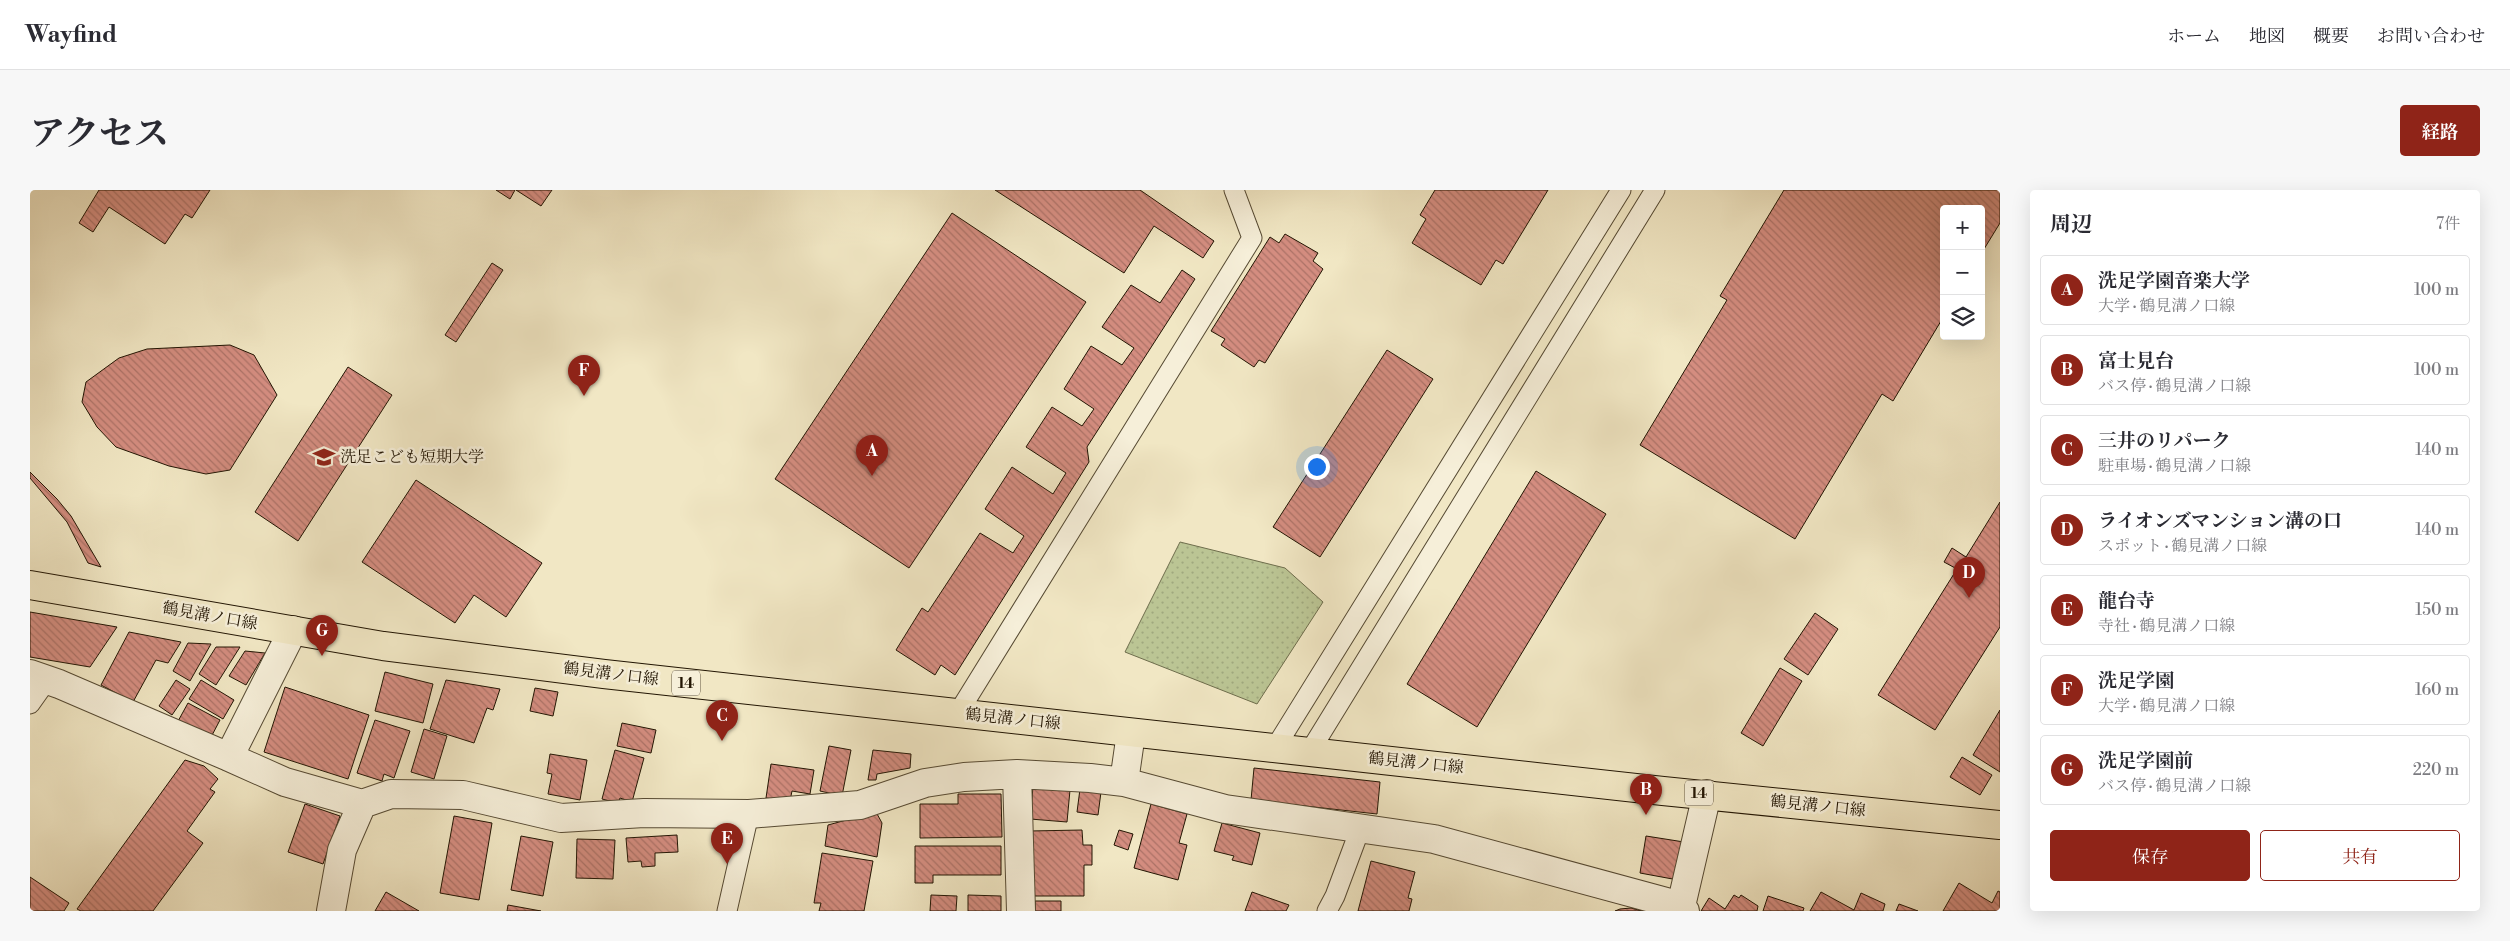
<!DOCTYPE html>
<html lang="ja">
<head>
<meta charset="utf-8">
<style>
  body { margin:0; font-family:"Libre Bodoni","Noto Serif JP",serif; background:#f7f7f7; color:#2b2b33 }
  .controls { position:absolute; right:15px; top:15px; display:grid; overflow:hidden; border-radius:5px; box-shadow:0 5px 20px #0002 }
  .controls button { width:45px; height:45px; display:grid; place-items:center; padding:0; border:0; border-bottom:1px solid #e1e1e2; background:#fff; color:#2b2b33; font:25px sans-serif }
  .you { position:absolute; left:1286px; top:276px; width:18px; height:18px; margin:-12px; border:4px solid #fff; border-radius:50%; background:#1a73e8; box-shadow:0 0 0 8px #1a73e833 }
  .badge { display:grid; place-items:center; width:32px; height:32px; border-radius:50%; background:#8f2418; color:#fff; font-size:16px; font-weight:700 }
  .pin { position:absolute; translate:-50% -41px; filter:drop-shadow(0 1px 2px #0008) }
  .pin::after { content:''; position:absolute; top:26px; width:18px; height:15px; background:inherit; clip-path:polygon(0 0,100% 0,50% 100%) }
  .list { margin:0; padding:0; list-style:none }
  h2 { display:flex; justify-content:space-between; align-items:center; height:65px; margin:0; padding:0 20px; font-size:21px }
  h2 small { font-size:16px; font-weight:400; color:#7c7c81 }
  .list li { display:grid; grid-template-columns:32px 1fr auto; gap:15px; align-items:center; box-sizing:border-box; height:70px; margin:0 10px 10px; padding:0 10px; border:1px solid #e1e1e2; border-radius:5px }
  .list b { display:block; font-size:19px; white-space:nowrap }
  .list p { margin:0; font-size:16px; white-space:nowrap; color:#7c7c81 }
  .list em { font-size:16px; font-style:normal; color:#7c7c81 }
  .actions { display:flex; gap:10px; padding:15px 20px }
  .actions a { flex:1; padding:11px 0; border:1px solid #8f2418; border-radius:5px; text-align:center; font-size:18px; color:#8f2418 }
  .actions .main { background:#8f2418; color:#fff }
  .icon { flex:none; width:28px; height:28px; fill:none; stroke:currentColor; stroke-width:2; stroke-linecap:round; stroke-linejoin:round }
  .map { position:relative; flex:none; width:1970px; height:721px; overflow:hidden; border-radius:5px }
  header { display:flex; align-items:center; gap:30px; box-sizing:border-box; height:70px; padding:0 25px; background:#fff; border-bottom:1px solid #e1e1e2 }
  header strong { font-size:24px }
  nav { display:flex; gap:28px; margin-inline-start:auto; font-size:18px }
  .intro { display:flex; align-items:center; justify-content:space-between; box-sizing:border-box; height:120px; padding:0 30px }
  h1 { margin:0; font-size:35px }
  .button { padding:12px 22px; border-radius:5px; background:#8f2418; color:#fff; font-size:18px; font-weight:700 }
  main { display:flex; gap:30px; padding:0 30px }
  aside { flex:1; background:#fff; border-radius:5px; box-shadow:0 5px 20px #0002 }
  .map>svg:first-child { display:block }
  .green { fill:url(#green-dots); stroke:#6e6d4c }
  .building { fill:url(#building-back-hatch); stroke:#221503 }
  .lines { fill:none; stroke-linecap:round; stroke-linejoin:round }
  .lane-casing { stroke:#564a33; stroke-width:21 }
  .street-casing { stroke:#564a33; stroke-width:30 }
  .primary-casing { stroke:#221503; stroke-width:30 }
  .lane { stroke:#f6efd9; stroke-width:19 }
  .street { stroke:#f6efd9; stroke-width:28 }
  .primary { stroke:#f1e7c4; stroke-width:28 }
  .labels { text-anchor:middle; dominant-baseline:central; stroke-width:5; stroke-linejoin:round; paint-order:stroke }
  .shield { fill:#f6efd9; stroke:#625643; stroke-width:1 }
  .shield-label { font-size:15px; font-weight:bold; fill:#221503 }
  .poi-label { font-size:16px; fill:#221503; stroke:#f6efd9; text-anchor:start }
  .street-label { font-size:16px; fill:#221503; stroke:#f6efd9 }
</style>
</head>
<body>
<header>
<strong>Wayfind</strong>
<nav><a>ホーム</a><a>地図</a><a>概要</a><a>お問い合わせ</a></nav>
</header>
<div class="intro"><h1>アクセス</h1><a class="button">経路</a></div>
<main>
<div class="map">
<svg width="1970" height="721" viewBox="0 0 1970 721">
  <defs>
    <pattern id="green-dots" width="8" height="8" patternUnits="userSpaceOnUse" patternTransform="scale(1.25)"><rect width="8" height="8" fill="#bbc594"/><path d="M2 2h.1M6 6h.1" fill="none" stroke="#a0a87e" stroke-width="1.8" stroke-linecap="round"/></pattern>
    <pattern id="building-back-hatch" width="6" height="6" patternUnits="userSpaceOnUse" patternTransform="scale(1.25)"><rect width="6" height="6" fill="#d48d80"/><path d="M-1 5l2 2M0 0l6 6M5-1l2 2" fill="none" stroke="#ac7267"/></pattern>
  </defs>
  <rect width="100%" height="100%" fill="#f1e7c4"/>
  <filter id="stains"><feTurbulence type="fractalNoise" baseFrequency=".004" numOctaves="4"/><feColorMatrix values="0 0 0 0 .2 0 0 0 0 .09 0 0 0 0 .02 0 0 0 .5 -.17"/></filter>
  <radialGradient id="worn" r=".72"><stop offset=".6" stop-color="#630" stop-opacity="0"/><stop offset="1" stop-color="#630" stop-opacity=".3"/></radialGradient>
  <path class="green" d="M1150,352L1255,378L1293,412L1227,514L1095,462Z"/>
  <path class="building" d="M69,0H180L162,28L155,24L135,54L79,17L63,42L49,33Z
    M466,0H485L480,9Z
    M486,0H522L511,16Z
    M965,0H1110L1184,51L1173,68L1124,36L1094,83Z
    M1405,0H1518L1473,74L1466,70L1451,95L1382,53L1396,29L1390,25Z
    M1754,0H1970V33L1951,64V19H1914V126L1863,211L1852,204L1765,349L1610,255L1697,110L1690,106Z
    M922,23L1056,112L879,378L745,289Z
    M1255,44L1288,63L1283,71L1293,79L1235,173L1229,170L1224,177L1191,155L1195,149L1181,141L1240,47L1249,53Z
    M462,73L473,80L426,152L415,145Z
    M1152,80L1165,89L1057,257L1059,272L925,485L911,475L905,485L866,460L892,418L898,422L950,343L983,363L994,346L955,319L982,277L1023,304L1036,283L996,257L1022,217L1052,236L1064,219L1034,199L1061,156L1092,175L1104,158L1072,137L1101,95L1130,113Z
    M200,155L224,165L247,205L200,280L176,284L139,276L86,257L67,237L52,212L56,192L89,168L117,159Z
    M1357,160L1403,189L1290,367L1243,337Z
    M318,177L362,205L268,351L225,322Z
    M1506,281L1576,324L1447,537L1377,494Z
    M0,282L27,309L41,326L71,377L58,373L37,332L0,288Z
    M386,290L512,373L476,427L444,405L425,433L332,372Z
    M1970,312V437L1905,540L1848,505L1927,379L1914,372L1922,358L1936,367Z
    M0,422L87,437L60,477L0,467Z
    M1785,423L1808,439L1778,485L1754,469Z
    M99,442L151,452L138,473L126,470L103,512L71,495Z
    M158,453L181,454L160,491L143,481Z
    M186,457H210L186,495L169,484Z
    M215,461L235,463L216,495L199,486Z
    M1750,478L1772,491L1733,556L1711,543Z
    M355,482L403,494L393,533L345,521Z
    M146,490L160,499L142,525L129,516Z
    M171,490L204,510L193,529L159,509Z
    M416,490L470,499L463,520L457,518L444,553L400,539Z
    M255,497L339,525L318,589L234,562Z
    M505,498L528,502L523,526L500,521Z
    M158,513L190,530L179,551L147,533Z
    M1970,520V582L1943,565Z
    M345,530L380,541L364,588L354,584L352,591L327,583Z
    M592,533L626,540L621,563L587,556Z
    M394,539L417,546L404,589L381,582Z
    M799,556L821,560L812,606L790,601Z
    M585,560L614,568L602,612L590,608L588,613L572,609Z
    M843,560L881,564L880,578L847,584L846,590H838Z
    M520,564L557,570L550,610L518,604L522,584L517,583Z
    M1932,567L1962,585L1950,605L1920,587Z
    M155,570L174,576L188,589L180,599L185,602L157,641L173,653L123,721H51L47,719Z
    M741,574L784,580L780,604L762,601L760,611L736,608Z
    M1224,578L1350,592L1347,624L1221,610Z
    M1003,597L1040,600L1037,632L1000,629Z
    M1050,599L1071,602L1068,625L1047,622Z
    M928,604H971L972,647L890,648V614H928Z
    M275,614L310,626L293,674L258,662Z
    M1121,614L1157,624L1149,653L1157,655L1148,690L1104,678Z
    M846,622L852,633L847,667L795,656L798,635Z
    M424,626L462,633L449,710L410,703Z
    M1192,633L1230,643L1222,675L1202,670L1204,666L1184,661Z
    M1052,640L1053,655H1062V675H1054V706H1000L999,641Z
    M1089,640L1103,644L1098,660L1084,655Z
    M647,645L648,662L625,663V676L612,677L611,671L598,672L596,648Z
    M491,646L523,652L513,706L481,700Z
    M1616,646L1654,652L1648,690L1610,683Z
    M547,649L585,650L583,689L546,688Z
    M885,656H971V685H903V693H885Z
    M792,663L843,671L834,721H789L791,713H784Z
    M1341,671L1385,682L1378,708L1382,709L1379,721H1328Z
    M0,687L39,713L34,721H0Z
    M1929,693L1962,713L1968,701L1970,702V721H1913Z
    M356,702L389,721H345Z
    M1222,702L1259,715L1256,721H1215Z
    M1791,702L1824,720L1831,703L1855,714L1853,721H1780Z
    M901,705L927,706L926,721H900Z
    M938,705L971,706V721H938Z
    M1704,705L1709,708L1711,705L1728,716L1727,721H1671L1679,708L1695,719Z
    M1738,706L1774,718L1773,721H1733Z
    M1005,711H1031V721H1005Z
    M1869,714L1888,721H1866Z
    M478,715L511,721H477Z
    M1601,718L1612,721H1585L1590,719Z"/>
  <g class="lines">
    <g class="lane-casing">
      <path id="lane" d="M0,514L17,490
        M928,523L1222,48L1204,0
        M1245,558L1591,0
        M1280,561L1625,0
        M697,721L719,624
        M1297,721L1305,706L1330,639"/>
    </g>
    <g class="street-casing">
      <path id="street" d="M263,440L199,567L255,592L332,614L361,604L433,605L531,628L614,623L719,624L830,615L895,593L934,587L987,584L1060,588L1094,592L1195,619L1404,649L1651,716L1655,721
        M0,484L29,494L199,567
        M987,584L991,721
        M1094,592L1101,543
        M1651,716L1677,604
        M301,721L312,660L332,614"/>
    </g>
    <g class="primary-casing">
      <path id="primary" d="M0,395L353,456L574,484L1633,601L1970,635"/>
    </g>
    <use href="#lane" class="lane"/>
    <use href="#street" class="street"/>
    <use href="#primary" class="primary"/>
  </g>
  <defs>
    <g id="university-bare" transform="scale(1.725)"><path d="M0-5L7-2L0 1L-7-2ZM-4 1L0 2.5L4 1V4Q0 6-4 4Z" fill="#8f2418" stroke="#f6efd9" stroke-width="2.5" paint-order="stroke"/></g>
  </defs>
  <g fill-rule="evenodd">
    <use href="#university-bare" x="294" y="267"/>
  </g>
  <g class="labels">
    <g class="shield">
      <rect x="642" y="480.5" width="28" height="25" rx="4"/>
      <rect x="1655" y="590.5" width="28" height="25" rx="4"/>
    </g>
    <g class="shield-label">
      <text x="656" y="493">14</text>
      <text x="1669" y="603">14</text>
    </g>
    <g class="poi-label">
      <text x="310" y="267">洗足こども短期大学</text>
    </g>
    <g class="street-label">
      <text transform="translate(180 426) rotate(10)">鶴見溝ノ口線</text>
      <text transform="translate(581 484) rotate(7)">鶴見溝ノ口線</text>
      <text transform="translate(983 529) rotate(6)">鶴見溝ノ口線</text>
      <text transform="translate(1386 573) rotate(6)">鶴見溝ノ口線</text>
      <text transform="translate(1788 616) rotate(6)">鶴見溝ノ口線</text>
    </g>
  </g>
  <rect width="100%" height="100%" filter="url(#stains)"/>
  <rect width="100%" height="100%" fill="url(#worn)"/>
</svg>
<div class="controls">
<button>+</button>
<button>−</button>
<button><svg class="icon" aria-label="layers" viewBox="0 0 24 24"><path d="M12 4l9 5-9 5-9-5zM3 14l9 5 9-5"/></svg></button>
</div>
<div class="you"></div>
<div class="pin badge" style="left:842px;top:286px">A</div>
<div class="pin badge" style="left:1616px;top:625px">B</div>
<div class="pin badge" style="left:692px;top:551px">C</div>
<div class="pin badge" style="left:1939px;top:408px">D</div>
<div class="pin badge" style="left:697px;top:674px">E</div>
<div class="pin badge" style="left:554px;top:206px">F</div>
<div class="pin badge" style="left:292px;top:466px">G</div>
</div>
<aside>
<h2>周辺<small>7件</small></h2>
<ul class="list">
<li><span class="badge">A</span><div><b>洗足学園音楽大学</b><p>大学 · 鶴見溝ノ口線</p></div><em>100 m</em></li>
<li><span class="badge">B</span><div><b>富士見台</b><p>バス停 · 鶴見溝ノ口線</p></div><em>100 m</em></li>
<li><span class="badge">C</span><div><b>三井のリパーク</b><p>駐車場 · 鶴見溝ノ口線</p></div><em>140 m</em></li>
<li><span class="badge">D</span><div><b>ライオンズマンション溝の口</b><p>スポット · 鶴見溝ノ口線</p></div><em>140 m</em></li>
<li><span class="badge">E</span><div><b>龍台寺</b><p>寺社 · 鶴見溝ノ口線</p></div><em>150 m</em></li>
<li><span class="badge">F</span><div><b>洗足学園</b><p>大学 · 鶴見溝ノ口線</p></div><em>160 m</em></li>
<li><span class="badge">G</span><div><b>洗足学園前</b><p>バス停 · 鶴見溝ノ口線</p></div><em>220 m</em></li>
</ul>
<div class="actions"><a class="main">保存</a><a>共有</a></div>
</aside>
</main>
</body>
</html>
